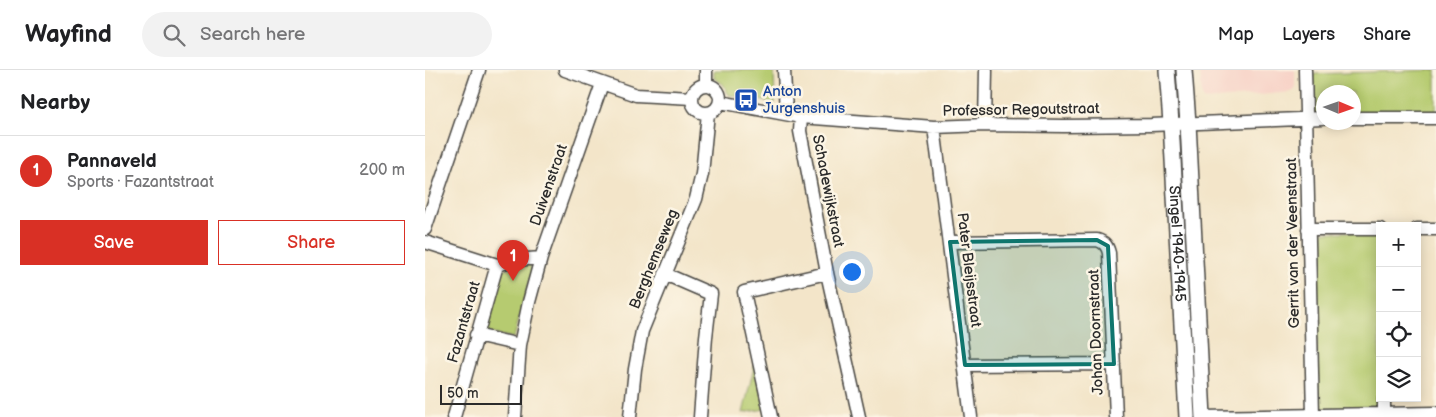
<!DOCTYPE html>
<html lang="en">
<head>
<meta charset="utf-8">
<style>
  body { margin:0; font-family:"Balsamiq Sans",sans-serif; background:#f2f2f2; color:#202124 }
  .controls { position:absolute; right:15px; bottom:15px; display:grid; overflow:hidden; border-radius:0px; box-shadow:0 2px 12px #0003 }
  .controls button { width:45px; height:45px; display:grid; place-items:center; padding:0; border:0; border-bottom:1px solid #e0e0e0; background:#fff; color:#202124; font:25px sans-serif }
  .compass { position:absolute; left:891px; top:15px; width:45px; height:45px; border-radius:50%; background:#fff; box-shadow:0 2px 12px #0003; rotate:92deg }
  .scale { position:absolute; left:15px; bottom:12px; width:82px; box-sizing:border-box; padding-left:5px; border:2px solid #2b2b2b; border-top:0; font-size:14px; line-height:18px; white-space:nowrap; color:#2b2b2b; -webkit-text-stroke:4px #fcf5e5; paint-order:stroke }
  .you { position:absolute; left:426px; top:201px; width:18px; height:18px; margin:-12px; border:4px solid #fff; border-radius:50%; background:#1a73e8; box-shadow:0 0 0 8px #1a73e833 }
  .badge { display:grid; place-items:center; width:32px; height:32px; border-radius:50%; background:#d93025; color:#fff; font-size:16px; font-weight:700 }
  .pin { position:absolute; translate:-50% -41px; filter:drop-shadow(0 1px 2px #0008) }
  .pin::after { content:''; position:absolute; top:26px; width:18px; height:15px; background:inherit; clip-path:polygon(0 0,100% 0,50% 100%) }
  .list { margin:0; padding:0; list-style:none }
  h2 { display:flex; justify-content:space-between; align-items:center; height:65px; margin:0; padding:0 20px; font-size:21px }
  h2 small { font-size:16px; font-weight:400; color:#757577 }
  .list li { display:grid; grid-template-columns:32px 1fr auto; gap:15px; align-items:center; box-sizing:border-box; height:70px; padding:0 20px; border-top:1px solid #e0e0e0 }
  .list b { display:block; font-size:19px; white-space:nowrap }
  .list p { margin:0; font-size:16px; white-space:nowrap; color:#757577 }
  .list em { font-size:16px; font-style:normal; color:#757577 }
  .actions { display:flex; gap:10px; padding:15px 20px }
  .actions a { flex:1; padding:11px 0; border:1px solid #d93025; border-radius:0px; text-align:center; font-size:18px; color:#d93025 }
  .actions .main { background:#d93025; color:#fff }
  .icon { flex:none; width:28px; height:28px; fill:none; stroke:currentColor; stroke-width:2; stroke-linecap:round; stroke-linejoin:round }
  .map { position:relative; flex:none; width:1011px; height:347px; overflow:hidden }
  header { display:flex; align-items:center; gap:30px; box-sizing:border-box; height:70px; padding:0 25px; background:#fff; border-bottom:1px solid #e0e0e0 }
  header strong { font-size:24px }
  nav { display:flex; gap:28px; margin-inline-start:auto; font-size:18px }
  .search { width:350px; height:45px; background:#f2f2f2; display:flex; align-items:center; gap:12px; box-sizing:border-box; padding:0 18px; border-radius:28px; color:#757577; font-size:19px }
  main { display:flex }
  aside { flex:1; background:#fff }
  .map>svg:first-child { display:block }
  .built { fill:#f7d1c6 }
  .green { fill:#b6cb6f; stroke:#707b4d }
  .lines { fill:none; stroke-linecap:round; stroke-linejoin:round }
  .minor-casing { stroke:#494743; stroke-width:15 }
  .major-casing { stroke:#494743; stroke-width:18 }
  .minor { stroke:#fff; stroke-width:12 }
  .major { stroke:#fff; stroke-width:15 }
  .marked { fill:#0f766e; fill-opacity:0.2; stroke:#0f766e; stroke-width:4; stroke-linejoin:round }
  .labels { text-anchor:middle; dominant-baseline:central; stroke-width:5; stroke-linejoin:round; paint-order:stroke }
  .transit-label { font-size:15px; fill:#164399; stroke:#fcf5e5; text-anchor:start }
  .street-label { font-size:15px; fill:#2b2b2b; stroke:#fcf5e5 }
</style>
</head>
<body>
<header>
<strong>Wayfind</strong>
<div class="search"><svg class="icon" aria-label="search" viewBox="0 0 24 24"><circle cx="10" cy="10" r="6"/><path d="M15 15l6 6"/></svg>Search here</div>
<nav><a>Map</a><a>Layers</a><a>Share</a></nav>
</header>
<main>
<aside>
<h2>Nearby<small></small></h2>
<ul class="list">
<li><span class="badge">1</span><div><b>Pannaveld</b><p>Sports · Fazantstraat</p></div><em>200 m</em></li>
</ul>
<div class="actions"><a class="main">Save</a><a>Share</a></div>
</aside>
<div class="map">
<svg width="1011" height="347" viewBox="0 0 1011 347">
  <rect width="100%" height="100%" fill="#fcf5e5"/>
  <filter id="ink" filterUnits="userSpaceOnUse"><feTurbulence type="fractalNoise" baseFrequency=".02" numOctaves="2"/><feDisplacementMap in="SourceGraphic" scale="10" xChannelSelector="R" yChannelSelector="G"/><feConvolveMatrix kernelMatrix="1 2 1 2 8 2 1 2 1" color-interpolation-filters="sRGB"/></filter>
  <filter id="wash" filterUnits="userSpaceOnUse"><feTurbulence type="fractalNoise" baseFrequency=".0096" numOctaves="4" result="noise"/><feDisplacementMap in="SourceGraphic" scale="20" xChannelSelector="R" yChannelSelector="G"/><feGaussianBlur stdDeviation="1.12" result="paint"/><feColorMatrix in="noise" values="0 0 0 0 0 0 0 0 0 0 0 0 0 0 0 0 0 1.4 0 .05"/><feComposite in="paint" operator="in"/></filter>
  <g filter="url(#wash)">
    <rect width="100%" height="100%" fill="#f3e5c9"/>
    <path class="built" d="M775,0H870V19L866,22L780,30L777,26Z"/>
    <path class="green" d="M289,0H349L350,33L304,25L298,14L289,8Z
      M1011,0V45L929,46L928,22H898V46H889V4Z
      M892,162H953L955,338L892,339Z
      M102,193L105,195L107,200L89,268L59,262L73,204L78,200Z
      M330,293L340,339L318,343Z"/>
  </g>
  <g filter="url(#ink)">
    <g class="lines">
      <g class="minor-casing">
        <path id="minor" d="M140,0L211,25L267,28
          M281,0V14
          M359,0L361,44
          M880,0L888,345
          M267 29a14 14 0 1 1 28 0a14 14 0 1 1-28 0Z
          M295,32L376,47L509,57L560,55L639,56L726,55L898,48
          M376,47L375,61L402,203L434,347
          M928,48H1011
          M560,55L561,0
          M509,57L546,347
          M0,159L54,0
          M883,159H955
          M992,159H1011
          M0,172L72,195L90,190L116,188
          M525,172L672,170C679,172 682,175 684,183L691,347
          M240,204L286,224L281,267L275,347
          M51,265L95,275
          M540,295L689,294
          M959,328V343
          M29,347L72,195
          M90,347L95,275L104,232L116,188L177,14
          M205,347L210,299L217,261L271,129L277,104L283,43
          M346,347L319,222L402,203
          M778,347L1011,343"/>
      </g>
      <g class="major-casing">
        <g id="major">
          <path id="s1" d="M742,0L746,53L762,347"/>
          <path d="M759,0L763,53L778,347"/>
        </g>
      </g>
      <use href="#minor" class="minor"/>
      <use href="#major" class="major"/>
    </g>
  </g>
  <path class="marked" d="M672,170L683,176L689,294L540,295L525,172Z"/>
  <defs>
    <g id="bus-square" transform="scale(1.25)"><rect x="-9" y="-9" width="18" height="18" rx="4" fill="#1a4fb4" stroke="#fcf5e5"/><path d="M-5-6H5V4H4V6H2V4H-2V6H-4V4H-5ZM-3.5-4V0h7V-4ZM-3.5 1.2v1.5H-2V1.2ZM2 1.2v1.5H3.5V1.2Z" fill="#fff"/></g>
  </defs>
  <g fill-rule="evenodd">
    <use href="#bus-square" x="321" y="30"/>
  </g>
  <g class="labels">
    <g class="transit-label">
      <text x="338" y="21">Anton<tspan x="338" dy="17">Jurgenshuis</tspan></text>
    </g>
    <g class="street-label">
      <text transform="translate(596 40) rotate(-1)">Professor Regoutstraat</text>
      <text transform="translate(124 115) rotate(-71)">Duivenstraat</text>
      <text transform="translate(403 121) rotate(79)">Schadewijkstraat</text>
      <text stroke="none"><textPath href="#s1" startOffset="174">Singel 1940-1945</textPath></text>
      <text transform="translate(868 173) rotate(-91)">Gerrit van der Veenstraat</text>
      <text transform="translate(229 189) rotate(-68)">Berghemseweg</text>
      <text transform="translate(544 200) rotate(83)">Pater Bleijsstraat</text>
      <text transform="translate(39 252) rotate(-74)">Fazantstraat</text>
      <text transform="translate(671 262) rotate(-92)">Johan Doornstraat</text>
    </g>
  </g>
</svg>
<div class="controls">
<button>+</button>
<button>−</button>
<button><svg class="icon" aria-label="locate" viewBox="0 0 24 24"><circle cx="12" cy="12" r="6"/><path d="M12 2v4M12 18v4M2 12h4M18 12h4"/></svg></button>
<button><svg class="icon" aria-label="layers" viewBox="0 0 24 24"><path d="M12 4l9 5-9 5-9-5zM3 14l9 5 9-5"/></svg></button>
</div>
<svg class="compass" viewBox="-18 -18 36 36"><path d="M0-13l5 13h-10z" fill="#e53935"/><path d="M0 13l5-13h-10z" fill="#757577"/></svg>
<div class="scale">50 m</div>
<div class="you"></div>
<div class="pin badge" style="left:88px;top:211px">1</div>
</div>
</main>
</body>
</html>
